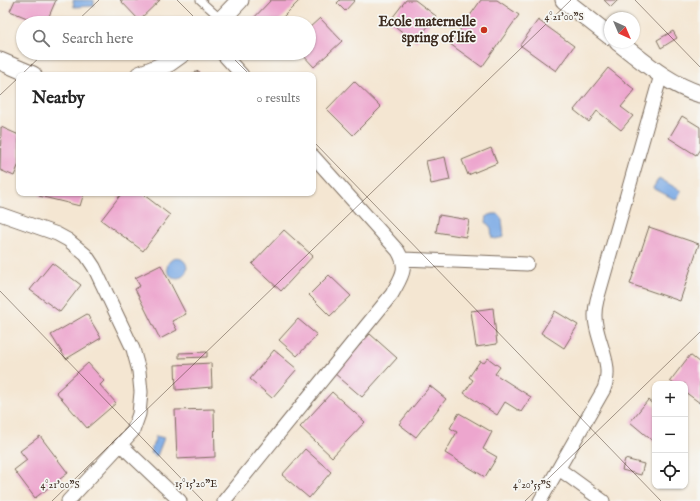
<!DOCTYPE html>
<html lang="en">
<head>
<meta charset="utf-8">
<style>
  body { margin:0; font-family:"IM FELL English",serif; background:#f6f6f6; color:#222 }
  .controls { position:absolute; right:12px; bottom:12px; display:grid; overflow:hidden; border-radius:8px; box-shadow:0 1px 3px #0004 }
  .controls button { width:36px; height:36px; display:grid; place-items:center; padding:0; border:0; border-bottom:1px solid #e0e0e0; background:#fff; color:#222; font:20px sans-serif }
  .compass { position:absolute; left:604px; top:12px; width:36px; height:36px; border-radius:50%; background:#fff; box-shadow:0 1px 3px #0004; rotate:136deg }
  .list { margin:0; padding:0; list-style:none }
  h2 { display:flex; justify-content:space-between; align-items:center; height:52px; margin:0; padding:0 16px; font-size:17px }
  h2 small { font-size:13px; font-weight:400; color:#767676 }
  .icon { flex:none; width:22px; height:22px; fill:none; stroke:currentColor; stroke-width:2; stroke-linecap:round; stroke-linejoin:round }
  .map { position:relative; flex:none; width:700px; height:501px; overflow:hidden }
  .search { position:absolute; background:#fff; box-shadow:0 1px 3px #0004; left:16px; top:16px; width:300px; height:44px; display:flex; align-items:center; gap:10px; box-sizing:border-box; padding:0 14px; border-radius:22px; color:#767676; font-size:15px }
  .panel { position:absolute; background:#fff; box-shadow:0 1px 3px #0004; left:16px; top:72px; width:300px; height:124px; border-radius:8px }
  .map>svg:first-child { display:block }
  .water { fill:#7baae5; stroke:#5b6a82 }
  .building { fill:#eda6ce }
  .lines { fill:none; stroke-linecap:round; stroke-linejoin:round }
  .service-casing { stroke:#7c6c5d; stroke-width:9 }
  .minor-casing { stroke:#7c6c5d; stroke-width:15 }
  .tertiary-casing { stroke:#7c6c5d; stroke-width:19 }
  .service { stroke:#fff; stroke-width:7 }
  .minor { stroke:#fff; stroke-width:13 }
  .tertiary { stroke:#fff; stroke-width:17 }
  .ticks { fill:none; stroke:#3b2a1e; stroke-width:1; stroke-opacity:0.45 }
  .poi-dot { fill:#c8321e; stroke:#f6f6f2; stroke-width:1.5 }
  .labels { text-anchor:middle; dominant-baseline:central; stroke-width:3.5; stroke-linejoin:round; paint-order:stroke }
  .poi-label { font-size:14px; font-weight:bold; fill:#3b2a1e; stroke:#f6f6f2; text-anchor:end }
  .ticks-label { font-size:10px; text-anchor:middle; fill:#3b2a1e; stroke:#f6f6f2; stroke-width:3.5; stroke-linejoin:round; paint-order:stroke }
</style>
</head>
<body>
<div class="map">
<svg width="700" height="501" viewBox="0 0 700 501">
  <rect width="100%" height="100%" fill="#f6f6f2"/>
  <filter id="ink" filterUnits="userSpaceOnUse"><feTurbulence type="fractalNoise" baseFrequency=".025" numOctaves="2"/><feDisplacementMap in="SourceGraphic" scale="8" xChannelSelector="R" yChannelSelector="G"/><feConvolveMatrix kernelMatrix="1 2 1 2 8 2 1 2 1" color-interpolation-filters="sRGB"/></filter>
  <filter id="wash" filterUnits="userSpaceOnUse"><feTurbulence type="fractalNoise" baseFrequency=".012" numOctaves="4" result="noise"/><feDisplacementMap in="SourceGraphic" scale="16" xChannelSelector="R" yChannelSelector="G"/><feGaussianBlur stdDeviation="0.9" result="paint"/><feColorMatrix in="noise" values="0 0 0 0 0 0 0 0 0 0 0 0 0 0 0 0 0 1.4 0 .05"/><feComposite in="paint" operator="in"/></filter>
  <g filter="url(#wash)">
    <rect width="100%" height="100%" fill="#f4e6d2"/>
    <path class="water" d="M73,0H94V6L74,7Z
      M659,178L681,191L676,200L653,188Z
      M493,214H498L502,219L504,237L495,239L492,238L491,228L486,222L487,216Z
      M167 268a10 10 0 1 1 20 0a10 10 0 1 1-20 0Z
      M156,436L164,438L157,456L150,453Z"/>
    <g id="blocks">
      <path class="building" d="M15,0H56L46,23H39L10,11Z
        M120,0H160L139,20Z
        M271,0H300L277,23H249Z
        M340,0H355L345,11L337,3Z
        M406,0H415L436,16L416,42L389,22Z
        M481,0H497L519,15L482,67L450,44Z
        M604,0H618L611,7Z
        M320,18L342,41L314,67L301,53H309V28Z
        M538,20L574,46L556,71L520,45Z
        M673,31L677,38L661,48L657,40Z
        M608,68L635,90L621,107L633,116L621,130L597,111L589,122L574,110Z
        M199,71L200,75H187Z
        M354,81L381,107L353,135L327,109Z
        M682,116L700,127V149L696,155L669,138Z
        M1,127L19,135V164L14,176L0,170Z
        M491,148L497,163L468,175L462,160Z
        M445,157L450,180L431,184L426,161Z
        M40,193H84L80,206L39,196Z
        M122,193H146L144,195L170,215L143,251L101,220Z
        M439,215L469,220L466,237L436,232Z
        M649,227L699,244L680,301L630,284Z
        M284,230L313,256L281,291L252,264Z
        M52,263L81,285L60,312L30,290Z
        M161,265L186,314L172,321L177,330L160,339L135,289L140,286L135,278Z
        M329,275L351,296L330,316L309,295Z
        M493,308L497,344L476,347L471,311Z
        M555,311L578,325L564,348L541,333Z
        M87,314L101,338L66,359L51,335Z
        M298,319L317,335L297,356L279,340Z
        M370,334L397,358L362,397L334,373Z
        M274,350L297,369L272,398L250,379Z
        M207,352V357L179,358V353Z
        M690,355L700,363V403L685,392V384H674L670,381Z
        M488,358L500,367L495,374L531,397L521,412L505,402L497,415L464,393L473,380L469,377L480,361L484,363Z
        M88,363L104,381L100,385L116,403L87,428L56,392Z
        M211,363L212,387L176,390L175,365Z
        M430,386L446,399L416,437L399,424Z
        M332,392L365,422L332,457L300,427Z
        M648,400L655,406V443L630,422Z
        M214,409L215,457L177,459L175,410Z
        M459,413L492,432L483,449L497,457L485,477L445,453L457,432L450,428Z
        M40,436L68,473L35,498L14,470L27,460L20,451Z
        M305,449L331,472L309,498L282,475Z
        M625,459L644,464L641,475L622,470Z"/>
    </g>
  </g>
  <g filter="url(#ink)">
    <use href="#blocks" fill-opacity="0" stroke="#7c6c5d" stroke-width="1"/>
    <g class="lines">
      <g class="service-casing">
        <path id="service" d="M200,0L221,19"/>
      </g>
      <g class="minor-casing">
        <path id="minor" d="M222,53L242,75
          M0,214L57,234L68,240L86,255L94,267L133,349L139,371L141,392L139,414L133,431L68,501
          M403,259L527,264
          M121,445L180,501
          M559,469L603,501
          M224,501L392,294C401,277 409,269 398,251L313,156
          M540,501L604,389C613,366 600,348 596,325C594,316 595,308 597,300L661,75"/>
      </g>
      <g class="tertiary-casing">
        <path id="tertiary" d="M564,0L610,36
          M218,23L240,0
          M618,42C644,62 668,84 700,94
          M0,61L33,75
          M139,75L169,63L183,53"/>
      </g>
      <use href="#service" class="service"/>
      <use href="#minor" class="minor"/>
      <use href="#tertiary" class="tertiary"/>
    </g>
  </g>
  <path class="ticks" d="M177,0L200,23M635,0L700,67M75,23L99,0M228,53L250,75M21,75L44,53M0,95L19,77M313,141L661,501M0,291L203,501M52,501L571,0M525,501L700,332"/>
  <circle class="poi-dot" cx="484" cy="30" r="4"/>
  <g class="labels">
    <g class="poi-label">
      <text x="476" y="22">Ecole maternelle<tspan x="476" dy="16">spring of life</tspan></text>
    </g>
  </g>
  <g class="ticks-label">
    <text x="564" y="20">4°21'00"S</text>
    <text x="196" y="487">15°15'20"E</text>
    <text x="60" y="488">4°21'00"S</text>
    <text x="532" y="488">4°20'55"S</text>
  </g>
</svg>
<div class="controls">
<button>+</button>
<button>−</button>
<button><svg class="icon" aria-label="locate" viewBox="0 0 24 24"><circle cx="12" cy="12" r="6"/><path d="M12 2v4M12 18v4M2 12h4M18 12h4"/></svg></button>
</div>
<svg class="compass" viewBox="-18 -18 36 36"><path d="M0-13l5 13h-10z" fill="#e53935"/><path d="M0 13l5-13h-10z" fill="#767676"/></svg>
<div class="search"><svg class="icon" aria-label="search" viewBox="0 0 24 24"><circle cx="10" cy="10" r="6"/><path d="M15 15l6 6"/></svg>Search here</div>
<section class="panel">
<h2>Nearby<small>0 results</small></h2>
<ul class="list">
</ul>
</section>
</div>
</body>
</html>
